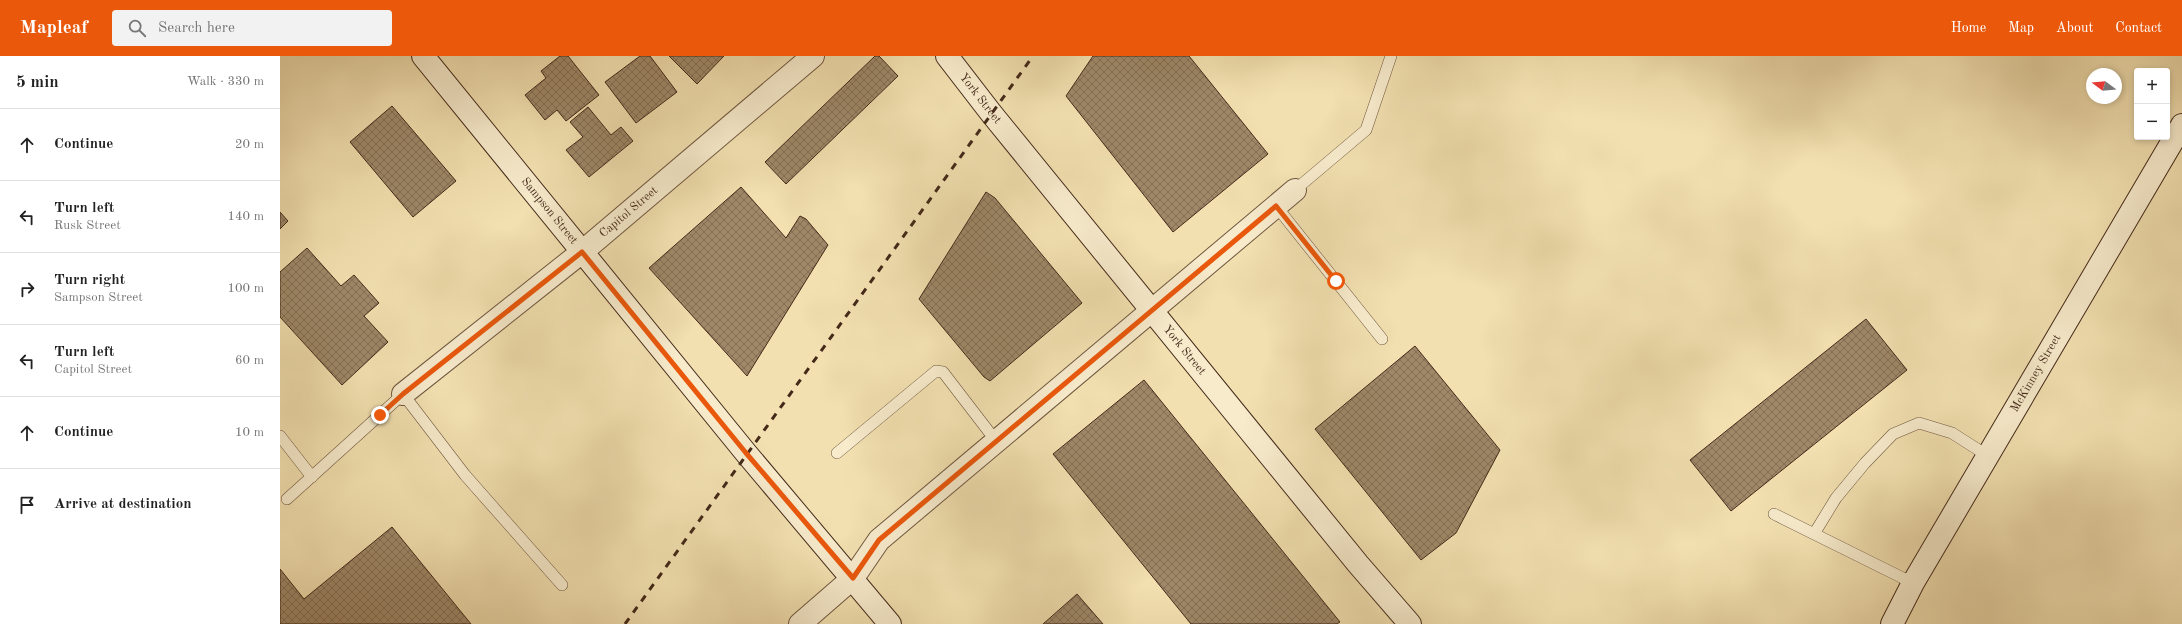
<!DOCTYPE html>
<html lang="en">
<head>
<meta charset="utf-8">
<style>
  body { margin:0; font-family:"Old Standard TT",serif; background:#f2f2f2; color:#222 }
  .controls { position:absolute; right:12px; top:12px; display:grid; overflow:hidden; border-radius:4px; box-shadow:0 2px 6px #0003 }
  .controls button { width:36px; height:36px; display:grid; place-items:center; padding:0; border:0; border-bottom:1px solid #e0e0e0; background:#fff; color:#222; font:20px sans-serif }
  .compass { position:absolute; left:1806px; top:12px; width:36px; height:36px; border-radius:50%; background:#fff; box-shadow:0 2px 6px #0003; rotate:286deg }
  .stop { position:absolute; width:12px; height:12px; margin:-9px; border:3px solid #ea580c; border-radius:50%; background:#fff }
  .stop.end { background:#ea580c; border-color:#fff; box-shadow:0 1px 4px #0008 }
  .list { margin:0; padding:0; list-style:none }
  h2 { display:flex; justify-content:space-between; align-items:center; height:52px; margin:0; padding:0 16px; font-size:17px }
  h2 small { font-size:13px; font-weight:400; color:#767676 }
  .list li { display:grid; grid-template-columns:26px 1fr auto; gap:12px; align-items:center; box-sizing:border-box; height:72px; padding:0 16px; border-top:1px solid #e0e0e0 }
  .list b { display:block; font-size:15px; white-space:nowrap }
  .list p { margin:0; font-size:13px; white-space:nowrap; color:#767676 }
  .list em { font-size:13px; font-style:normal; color:#767676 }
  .icon { flex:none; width:22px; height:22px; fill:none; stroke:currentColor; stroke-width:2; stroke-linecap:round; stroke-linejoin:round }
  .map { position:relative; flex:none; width:1902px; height:568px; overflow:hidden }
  header { display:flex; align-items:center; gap:24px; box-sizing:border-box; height:56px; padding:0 20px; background:#ea580c; color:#fff }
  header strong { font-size:19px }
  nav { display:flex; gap:22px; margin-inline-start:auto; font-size:14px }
  .search { width:280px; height:36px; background:#f2f2f2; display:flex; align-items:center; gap:10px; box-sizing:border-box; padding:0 14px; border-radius:4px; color:#767676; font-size:15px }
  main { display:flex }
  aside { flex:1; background:#fff }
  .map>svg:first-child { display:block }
  .building { fill:url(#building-cross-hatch); stroke:#442919 }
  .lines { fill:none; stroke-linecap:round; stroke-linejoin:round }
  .lane-casing { stroke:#70573f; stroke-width:12 }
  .street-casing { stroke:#70573f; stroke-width:24 }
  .secondary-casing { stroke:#442919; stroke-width:24 }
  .lane { stroke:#f7ebcc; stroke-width:11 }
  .street { stroke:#f7ebcc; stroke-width:22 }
  .secondary { stroke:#f7ebcc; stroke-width:22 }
  .rail { stroke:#442919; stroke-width:3; stroke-dasharray:7 7; stroke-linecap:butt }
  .route { stroke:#ea580c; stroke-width:5 }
  .labels { text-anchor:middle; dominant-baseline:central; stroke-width:3.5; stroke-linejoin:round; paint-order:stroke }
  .street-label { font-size:12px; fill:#442919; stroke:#f7ebcc }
</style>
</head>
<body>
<header>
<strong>Mapleaf</strong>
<div class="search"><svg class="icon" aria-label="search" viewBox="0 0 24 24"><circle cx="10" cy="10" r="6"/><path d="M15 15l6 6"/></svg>Search here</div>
<nav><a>Home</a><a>Map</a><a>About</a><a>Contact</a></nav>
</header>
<main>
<aside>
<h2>5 min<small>Walk · 330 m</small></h2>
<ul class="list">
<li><svg class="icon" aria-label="ahead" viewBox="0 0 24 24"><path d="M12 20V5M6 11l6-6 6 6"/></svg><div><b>Continue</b></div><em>20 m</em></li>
<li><svg class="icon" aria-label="left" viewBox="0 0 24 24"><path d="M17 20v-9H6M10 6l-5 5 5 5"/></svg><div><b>Turn left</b><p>Rusk Street</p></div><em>140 m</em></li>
<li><svg class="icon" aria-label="right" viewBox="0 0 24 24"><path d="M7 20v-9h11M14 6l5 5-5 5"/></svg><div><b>Turn right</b><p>Sampson Street</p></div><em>100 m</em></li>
<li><svg class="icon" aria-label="left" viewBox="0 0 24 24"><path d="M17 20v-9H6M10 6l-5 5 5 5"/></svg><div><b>Turn left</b><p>Capitol Street</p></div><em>60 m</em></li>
<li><svg class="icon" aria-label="ahead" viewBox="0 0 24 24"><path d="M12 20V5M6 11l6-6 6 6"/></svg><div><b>Continue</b></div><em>10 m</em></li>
<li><svg class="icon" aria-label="arrive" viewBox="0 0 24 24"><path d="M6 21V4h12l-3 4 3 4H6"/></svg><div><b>Arrive at destination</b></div></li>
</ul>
</aside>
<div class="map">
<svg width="1902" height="568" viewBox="0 0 1902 568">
  <defs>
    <pattern id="building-cross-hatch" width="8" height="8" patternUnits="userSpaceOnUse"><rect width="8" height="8" fill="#9e8868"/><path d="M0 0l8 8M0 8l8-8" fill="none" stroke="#826f55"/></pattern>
  </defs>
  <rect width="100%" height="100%" fill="#f2e0b0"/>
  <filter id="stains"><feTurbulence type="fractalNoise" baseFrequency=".005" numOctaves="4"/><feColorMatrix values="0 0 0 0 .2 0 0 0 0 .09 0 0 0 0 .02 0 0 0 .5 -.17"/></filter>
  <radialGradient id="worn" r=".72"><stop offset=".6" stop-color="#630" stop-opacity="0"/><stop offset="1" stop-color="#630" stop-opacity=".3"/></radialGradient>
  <path class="building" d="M280,0H288L319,39L286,65L277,54L265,64L245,39L266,22L261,15Z
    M360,0H370L397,36L356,67L325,26Z
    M389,0H444L417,28Z
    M595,0H599L618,20L506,128L485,106Z
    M813,0H909L988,98L893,176L786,40Z
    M112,50L176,125L133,161L70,86Z
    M308,51L331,79L341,71L353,85L309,121L286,94L303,81L290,66Z
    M461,131L506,182L520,160L526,163L548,189L467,320L369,212Z
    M706,136L715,142L802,247L710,325L704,321L639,243Z
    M0,156L8,165L0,173Z
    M27,192L61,230L74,219L99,247L84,260L108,286L62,329L0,261V216Z
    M1586,263L1627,314L1451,455L1410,404Z
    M1135,290L1220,394L1176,477L1141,504L1035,373Z
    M864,324L1060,566L1057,568H911L773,398Z
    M112,471L191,568H0V513L24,543Z
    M797,538L823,568H763Z"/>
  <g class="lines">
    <g class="lane-casing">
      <path id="lane" d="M1015,134L1086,74L1111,0
        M996,150L1102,283
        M0,380L32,421
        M557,397L656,315L663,316L716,385
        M7,443L123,338L185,419L282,529
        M1494,458L1633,527
        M1534,478L1556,442L1585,407L1613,378L1639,367L1672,377L1708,400"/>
    </g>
    <g class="street-casing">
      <g id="street">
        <path id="s1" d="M123,338L302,196L533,0"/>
        <path d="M520,568L573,522L599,484L1015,134"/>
      </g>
    </g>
    <g class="secondary-casing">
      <g id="secondary">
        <path id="s2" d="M143,0L466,397L610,568"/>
        <path id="s3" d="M667,0L711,57L1078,508L1130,568"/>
        <path id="s4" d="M1612,568L1633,527L1902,69"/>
      </g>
    </g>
    <use href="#lane" class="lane"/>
    <use href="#street" class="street"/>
    <use href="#secondary" class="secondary"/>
    <path class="rail" d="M345,568L753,0"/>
  </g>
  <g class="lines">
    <path class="route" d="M100,359L123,338L302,196L466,397L573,522L599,484L996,150L1056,225"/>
  </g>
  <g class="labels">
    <g class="street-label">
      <text stroke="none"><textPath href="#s3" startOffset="54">York Street</textPath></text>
      <text stroke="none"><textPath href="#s2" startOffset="200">Sampson Street</textPath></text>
      <text stroke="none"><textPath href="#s1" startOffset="290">Capitol Street</textPath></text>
      <text stroke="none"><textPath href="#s3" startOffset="378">York Street</textPath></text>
      <text stroke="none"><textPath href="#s4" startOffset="289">McKinney Street</textPath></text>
    </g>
  </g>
  <rect width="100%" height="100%" filter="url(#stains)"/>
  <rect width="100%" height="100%" fill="url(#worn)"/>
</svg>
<div class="controls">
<button>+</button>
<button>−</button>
</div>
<svg class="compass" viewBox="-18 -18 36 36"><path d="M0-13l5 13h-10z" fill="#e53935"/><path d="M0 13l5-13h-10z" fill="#767676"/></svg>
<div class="stop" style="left:1056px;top:225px"></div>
<div class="stop end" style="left:100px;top:359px"></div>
</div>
</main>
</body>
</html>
